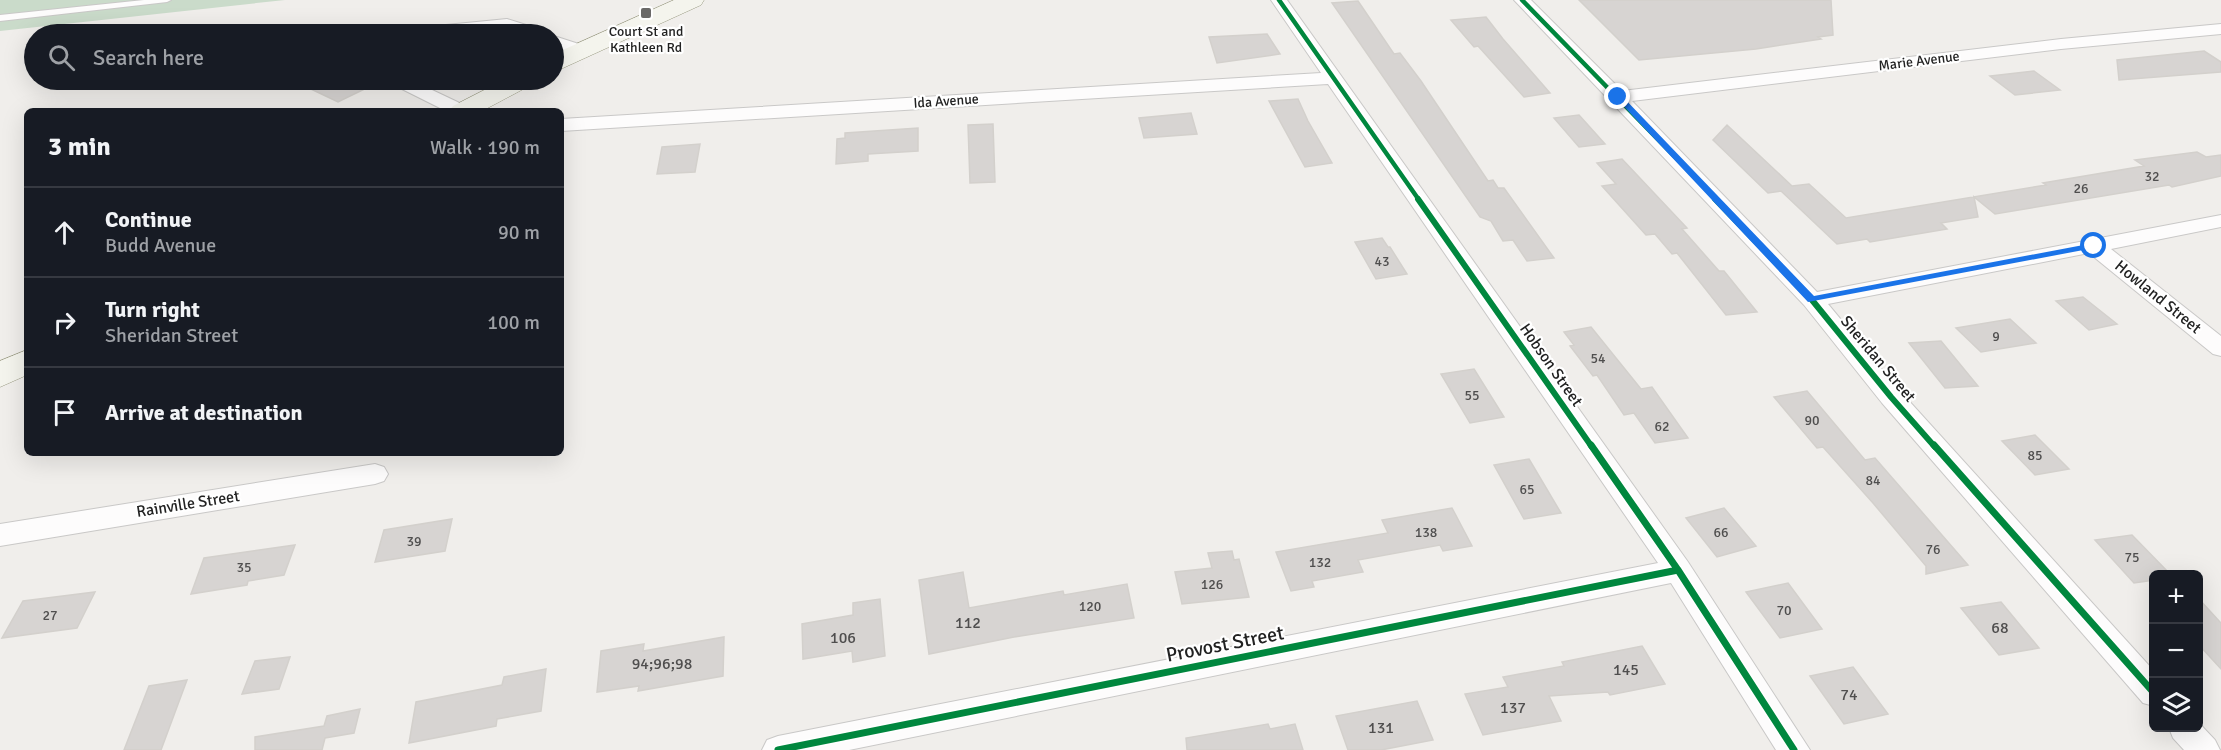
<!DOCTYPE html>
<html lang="en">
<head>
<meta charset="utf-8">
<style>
  body { margin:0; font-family:Signika,sans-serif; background:#242831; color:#f1f3f6 }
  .controls { position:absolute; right:18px; bottom:18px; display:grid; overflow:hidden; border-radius:9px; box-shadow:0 6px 24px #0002 }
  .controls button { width:54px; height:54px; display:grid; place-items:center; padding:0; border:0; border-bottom:2px solid #363941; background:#171b24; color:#f1f3f6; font:30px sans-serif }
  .stop { position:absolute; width:18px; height:18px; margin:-14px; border:4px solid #1a73e8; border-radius:50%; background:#fff }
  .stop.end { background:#1a73e8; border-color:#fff; box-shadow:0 2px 6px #0008 }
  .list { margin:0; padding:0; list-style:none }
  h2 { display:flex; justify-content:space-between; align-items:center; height:78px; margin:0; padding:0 24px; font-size:26px }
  h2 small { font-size:20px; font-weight:400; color:#9ea1a6 }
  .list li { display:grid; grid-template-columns:39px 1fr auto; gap:18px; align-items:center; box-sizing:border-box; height:90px; padding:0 24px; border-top:2px solid #363941 }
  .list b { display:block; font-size:22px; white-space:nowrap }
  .list p { margin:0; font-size:20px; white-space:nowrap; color:#9ea1a6 }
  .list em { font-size:20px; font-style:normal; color:#9ea1a6 }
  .icon { flex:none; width:33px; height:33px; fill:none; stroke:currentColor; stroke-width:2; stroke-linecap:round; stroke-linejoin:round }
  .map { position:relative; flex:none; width:2221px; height:750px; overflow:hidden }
  .search { position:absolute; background:#171b24; box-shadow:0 6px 24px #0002; left:24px; top:24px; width:540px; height:66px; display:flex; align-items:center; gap:15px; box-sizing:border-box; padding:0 21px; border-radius:33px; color:#9ea1a6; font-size:22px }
  .panel { position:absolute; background:#171b24; box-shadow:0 6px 24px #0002; left:24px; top:108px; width:540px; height:348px; border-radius:9px }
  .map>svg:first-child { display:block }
  .cemetery { fill:#cadbca }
  .building { fill:#d7d4d2; stroke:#d3d0cc; stroke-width:1.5 }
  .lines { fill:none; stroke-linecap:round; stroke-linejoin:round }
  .lane-casing { stroke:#c9c8c7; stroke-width:2 }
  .street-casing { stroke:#c9c8c7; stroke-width:2 }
  .secondary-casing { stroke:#999a82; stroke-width:1 }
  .lane { fill:#fdfcfc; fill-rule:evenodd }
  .street { fill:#fdfcfc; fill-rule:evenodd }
  .secondary { fill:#f4f4ed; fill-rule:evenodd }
  .cycleway-far2-casing { stroke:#fff; stroke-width:8 }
  .cycleway-far1-casing { stroke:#fff; stroke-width:10 }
  .cycleway-casing { stroke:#fff; stroke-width:10 }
  .cycleway-far2 { stroke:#00873e; stroke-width:4.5 }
  .cycleway-far1 { stroke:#00873e; stroke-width:6 }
  .cycleway { stroke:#00873e; stroke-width:7 }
  .route { fill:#1a73e8 }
  .poi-dot { fill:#6a6968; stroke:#fff; stroke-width:2 }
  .labels { text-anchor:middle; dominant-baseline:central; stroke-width:4.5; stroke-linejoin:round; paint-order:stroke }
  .far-poi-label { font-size:14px; fill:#222; stroke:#fff }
  .far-street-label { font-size:14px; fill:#222; stroke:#fff }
  .number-label { font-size:14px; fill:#4f4e4e }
  .street-label { font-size:16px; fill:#222; stroke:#fff }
  .near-number-label { font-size:16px; fill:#4f4e4e }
  .near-street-label { font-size:20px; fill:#222; stroke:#fff }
</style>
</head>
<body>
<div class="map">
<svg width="2221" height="750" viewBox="0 0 2221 750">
  <rect width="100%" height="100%" fill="#f0eeeb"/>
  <path class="cemetery" d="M0,0H285L0,31Z"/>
  <path class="building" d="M1579,0H1831L1833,35L1818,37L1821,39L1756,49L1639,60Z
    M1358,1L1394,54L1400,53L1421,81L1488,181L1493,180L1498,188H1504L1554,258L1527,261L1513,240L1503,241L1491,221L1480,217L1332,3Z
    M1486,17L1503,39L1550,93L1524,97L1478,46L1474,47L1451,20Z
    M1267,34L1280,54L1217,63L1209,37Z
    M2204,51L2221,62V72L2119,80L2117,60Z
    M2034,71L2060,90L2015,95L1990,76Z
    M292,80H383L338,102Z
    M1298,99L1308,121L1332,163L1305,167L1269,101Z
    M1191,113L1197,134L1144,138L1139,118Z
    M1579,115L1605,144L1579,147L1554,118Z
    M993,124L995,182L970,183L968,125Z
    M1727,125L1792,186L1809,184L1846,218L2046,185L2043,183L2144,166L2135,160L2197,152L2206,157L2221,155V176L2172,187L2169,185L1995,214L1974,197L1978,217L1941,223L1947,229L1870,242L1867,239L1837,244L1781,191L1768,193L1713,140Z
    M918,128V151L868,154V161L836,164L837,139L845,138V133Z
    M700,144L695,172L657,174L662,147Z
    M1622,159L1687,228L1682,229L1719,271H1724L1757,312L1726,315L1677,253L1672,254L1655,234L1646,235L1602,186L1616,184L1597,163Z
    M1382,238L1388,247H1390L1407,274L1376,279L1355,242Z
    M2083,297L2117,324L2089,330L2056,301Z
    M2010,319L2036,343L1981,352L1956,328Z
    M1591,327L1641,389L1652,387L1688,438L1655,443L1634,413L1624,415L1597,375L1593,376L1570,346L1574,345L1564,332Z
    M1941,341L1978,386L1945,388L1909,343Z
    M1474,369L1504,417L1470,423L1441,374Z
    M1807,391L1865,460L1875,458L1968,565L1926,574V566L1873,503L1823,447L1817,448L1774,397Z
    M2035,435L2069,469L2035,475L2002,441Z
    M1529,459L1561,513L1524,519L1494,465Z
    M1452,508L1472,546L1443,551L1440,545L1358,560L1363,572L1312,581L1314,587L1291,591L1276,552L1388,533L1382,520Z
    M1724,508L1756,546L1717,557L1686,518Z
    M452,519L445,551L375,562L384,530Z
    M2132,535L2170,574H2154V580L2134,583L2095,540Z
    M295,545L284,575L248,581L247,585L191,594L204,558Z
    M1232,551L1234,560L1239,559L1249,597L1182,604L1175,572L1212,568L1208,553Z
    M963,572L969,608L1063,591L1064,595L1127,584L1134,618L1014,637L929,654L919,580Z
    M1788,583L1822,629L1780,638L1746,592Z
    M95,592L77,628L2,638L23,601Z
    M880,599L885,656L853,662L852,651L803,659L802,624L853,615V603Z
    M2199,599L2221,623V669L2199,645Z
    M2001,602L2039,648L1999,655L1961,608Z
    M724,637L723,676L638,691L639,686L597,692L601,651L644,644L643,651Z
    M1642,646L1665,684L1610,695L1608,692L1549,696L1561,721L1483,735L1465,694L1508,687L1503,677L1564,666L1562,662Z
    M290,657L279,689L242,694L255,661Z
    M1853,667L1888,714L1844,724L1810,676Z
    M546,669L541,711L497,719L496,726L409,743L416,702L502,685L504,677Z
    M187,680L161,750H124L149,686Z
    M1417,701L1433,740L1381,750H1348L1336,716Z
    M360,709L354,733L325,738L322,750H255V737L324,726L327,716Z
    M1268,724L1270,729L1295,724L1303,750H1187L1186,738Z"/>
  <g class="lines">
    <g class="lane-casing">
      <path id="lane" d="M144,0H171L167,2L0,21V15Z"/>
    </g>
    <g class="street-casing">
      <path id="street" d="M1271,0H1287L1688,562L1810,750H1776L1671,583L849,750H762L767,740L778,736L1658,563L1328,84L561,131V119L1321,73Z
        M1514,0H1531L1622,91L2061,39L2221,24V34L2061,49L1632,101L1817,292L2221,215V227L2111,249L2221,336V356L2213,354L2089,253L1828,304L1900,391L2154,671V706L2143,703L1882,403L1804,305Z
        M507,19L542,30L545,34H521L506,29L453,34H396L399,30L405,29Z
        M554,36L585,46L588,50L585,54L579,55L554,47Z
        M389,80H411L468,107L470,111H446L392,84Z
        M375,464L384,467L388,474L384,481L375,484L0,546V524Z
        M2198,722L2215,740L2220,750H2184L2173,738L2169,728H2198Z"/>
    </g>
    <g class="secondary-casing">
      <path id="secondary" d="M674,0H704L701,5L563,68L554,70V54Z
        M504,80H535L531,85L482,111H449L453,106Z
        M27,350V375L0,387V361Z"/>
    </g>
    <use href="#lane" class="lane"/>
    <use href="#street" class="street"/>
    <use href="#secondary" class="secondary"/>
    <g class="cycleway-far2-casing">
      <path id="cycleway-far2" d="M1279,0L1419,200
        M1522,0L1717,200"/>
    </g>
    <g class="cycleway-far1-casing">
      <path id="cycleway-far1" d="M1418,199L1592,447
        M1715,199L1812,300L1891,397L1935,447"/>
    </g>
    <g class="cycleway-casing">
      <path id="cycleway" d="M1591,445L1678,570L1794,750
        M1934,445L2154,693
        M778,750L1678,570"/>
    </g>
    <use href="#cycleway-far2" class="cycleway-far2"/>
    <use href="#cycleway-far1" class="cycleway-far1"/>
    <use href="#cycleway" class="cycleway"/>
  </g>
  <path class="route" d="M1616,95H1621L1814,296L2094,243L2099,246L2094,248L1808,302L1616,98Z"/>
  <rect class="poi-dot" x="640" y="7" width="12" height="12" rx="3"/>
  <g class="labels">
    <g class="far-poi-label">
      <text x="646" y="31">Court St and<tspan x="646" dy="16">Kathleen Rd</tspan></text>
    </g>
    <g class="far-street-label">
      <text transform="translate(1919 61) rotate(-7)">Marie Avenue</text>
      <text transform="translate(946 101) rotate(-4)">Ida Avenue</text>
    </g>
    <g class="number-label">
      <text x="2152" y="176">32</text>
      <text x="2081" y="188">26</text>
      <text x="1382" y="261">43</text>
      <text x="1996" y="336">9</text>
      <text x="1598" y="358">54</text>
      <text x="1472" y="395">55</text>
      <text x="1812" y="420">90</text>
      <text x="1662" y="426">62</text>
      <text x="2035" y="455">85</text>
      <text x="1873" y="480">84</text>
      <text x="1527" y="489">65</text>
      <text x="1426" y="532">138</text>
      <text x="1721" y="532">66</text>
      <text x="414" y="541">39</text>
      <text x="1933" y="549">76</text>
      <text x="2132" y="557">75</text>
      <text x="1320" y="562">132</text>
      <text x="244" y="567">35</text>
      <text x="1212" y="584">126</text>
      <text x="1090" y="606">120</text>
      <text x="1784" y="610">70</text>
      <text x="50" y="615">27</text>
    </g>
    <g class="street-label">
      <text transform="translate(2158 297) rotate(39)">Howland Street</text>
      <text transform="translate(1878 359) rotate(50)">Sheridan Street</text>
      <text transform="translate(1551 365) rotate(55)">Hobson Street</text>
      <text transform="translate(188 504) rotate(-9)">Rainville Street</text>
    </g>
    <g class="near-number-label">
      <text x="968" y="623">112</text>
      <text x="2000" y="628">68</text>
      <text x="843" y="638">106</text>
      <text x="662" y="664">94;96;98</text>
      <text x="1626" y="670">145</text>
      <text x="1849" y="695">74</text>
      <text x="1513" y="708">137</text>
      <text x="1381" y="728">131</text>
    </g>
    <g class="near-street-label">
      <text transform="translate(1225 644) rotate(-11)">Provost Street</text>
    </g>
  </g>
</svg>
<div class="controls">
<button>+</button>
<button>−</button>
<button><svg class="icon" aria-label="layers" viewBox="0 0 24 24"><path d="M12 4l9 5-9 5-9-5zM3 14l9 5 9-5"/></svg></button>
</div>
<div class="stop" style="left:2094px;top:246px"></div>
<div class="stop end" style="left:1618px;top:97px"></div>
<div class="search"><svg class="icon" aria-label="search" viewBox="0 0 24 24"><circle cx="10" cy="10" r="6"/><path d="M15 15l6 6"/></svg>Search here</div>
<section class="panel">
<h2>3 min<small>Walk · 190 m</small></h2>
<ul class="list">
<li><svg class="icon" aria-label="ahead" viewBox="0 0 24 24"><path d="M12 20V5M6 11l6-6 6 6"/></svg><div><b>Continue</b><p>Budd Avenue</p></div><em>90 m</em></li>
<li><svg class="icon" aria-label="right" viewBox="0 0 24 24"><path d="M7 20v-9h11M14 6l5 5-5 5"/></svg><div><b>Turn right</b><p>Sheridan Street</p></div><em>100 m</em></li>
<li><svg class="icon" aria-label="arrive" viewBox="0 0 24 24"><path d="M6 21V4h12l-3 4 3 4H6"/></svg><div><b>Arrive at destination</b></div></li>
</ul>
</section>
</div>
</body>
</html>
